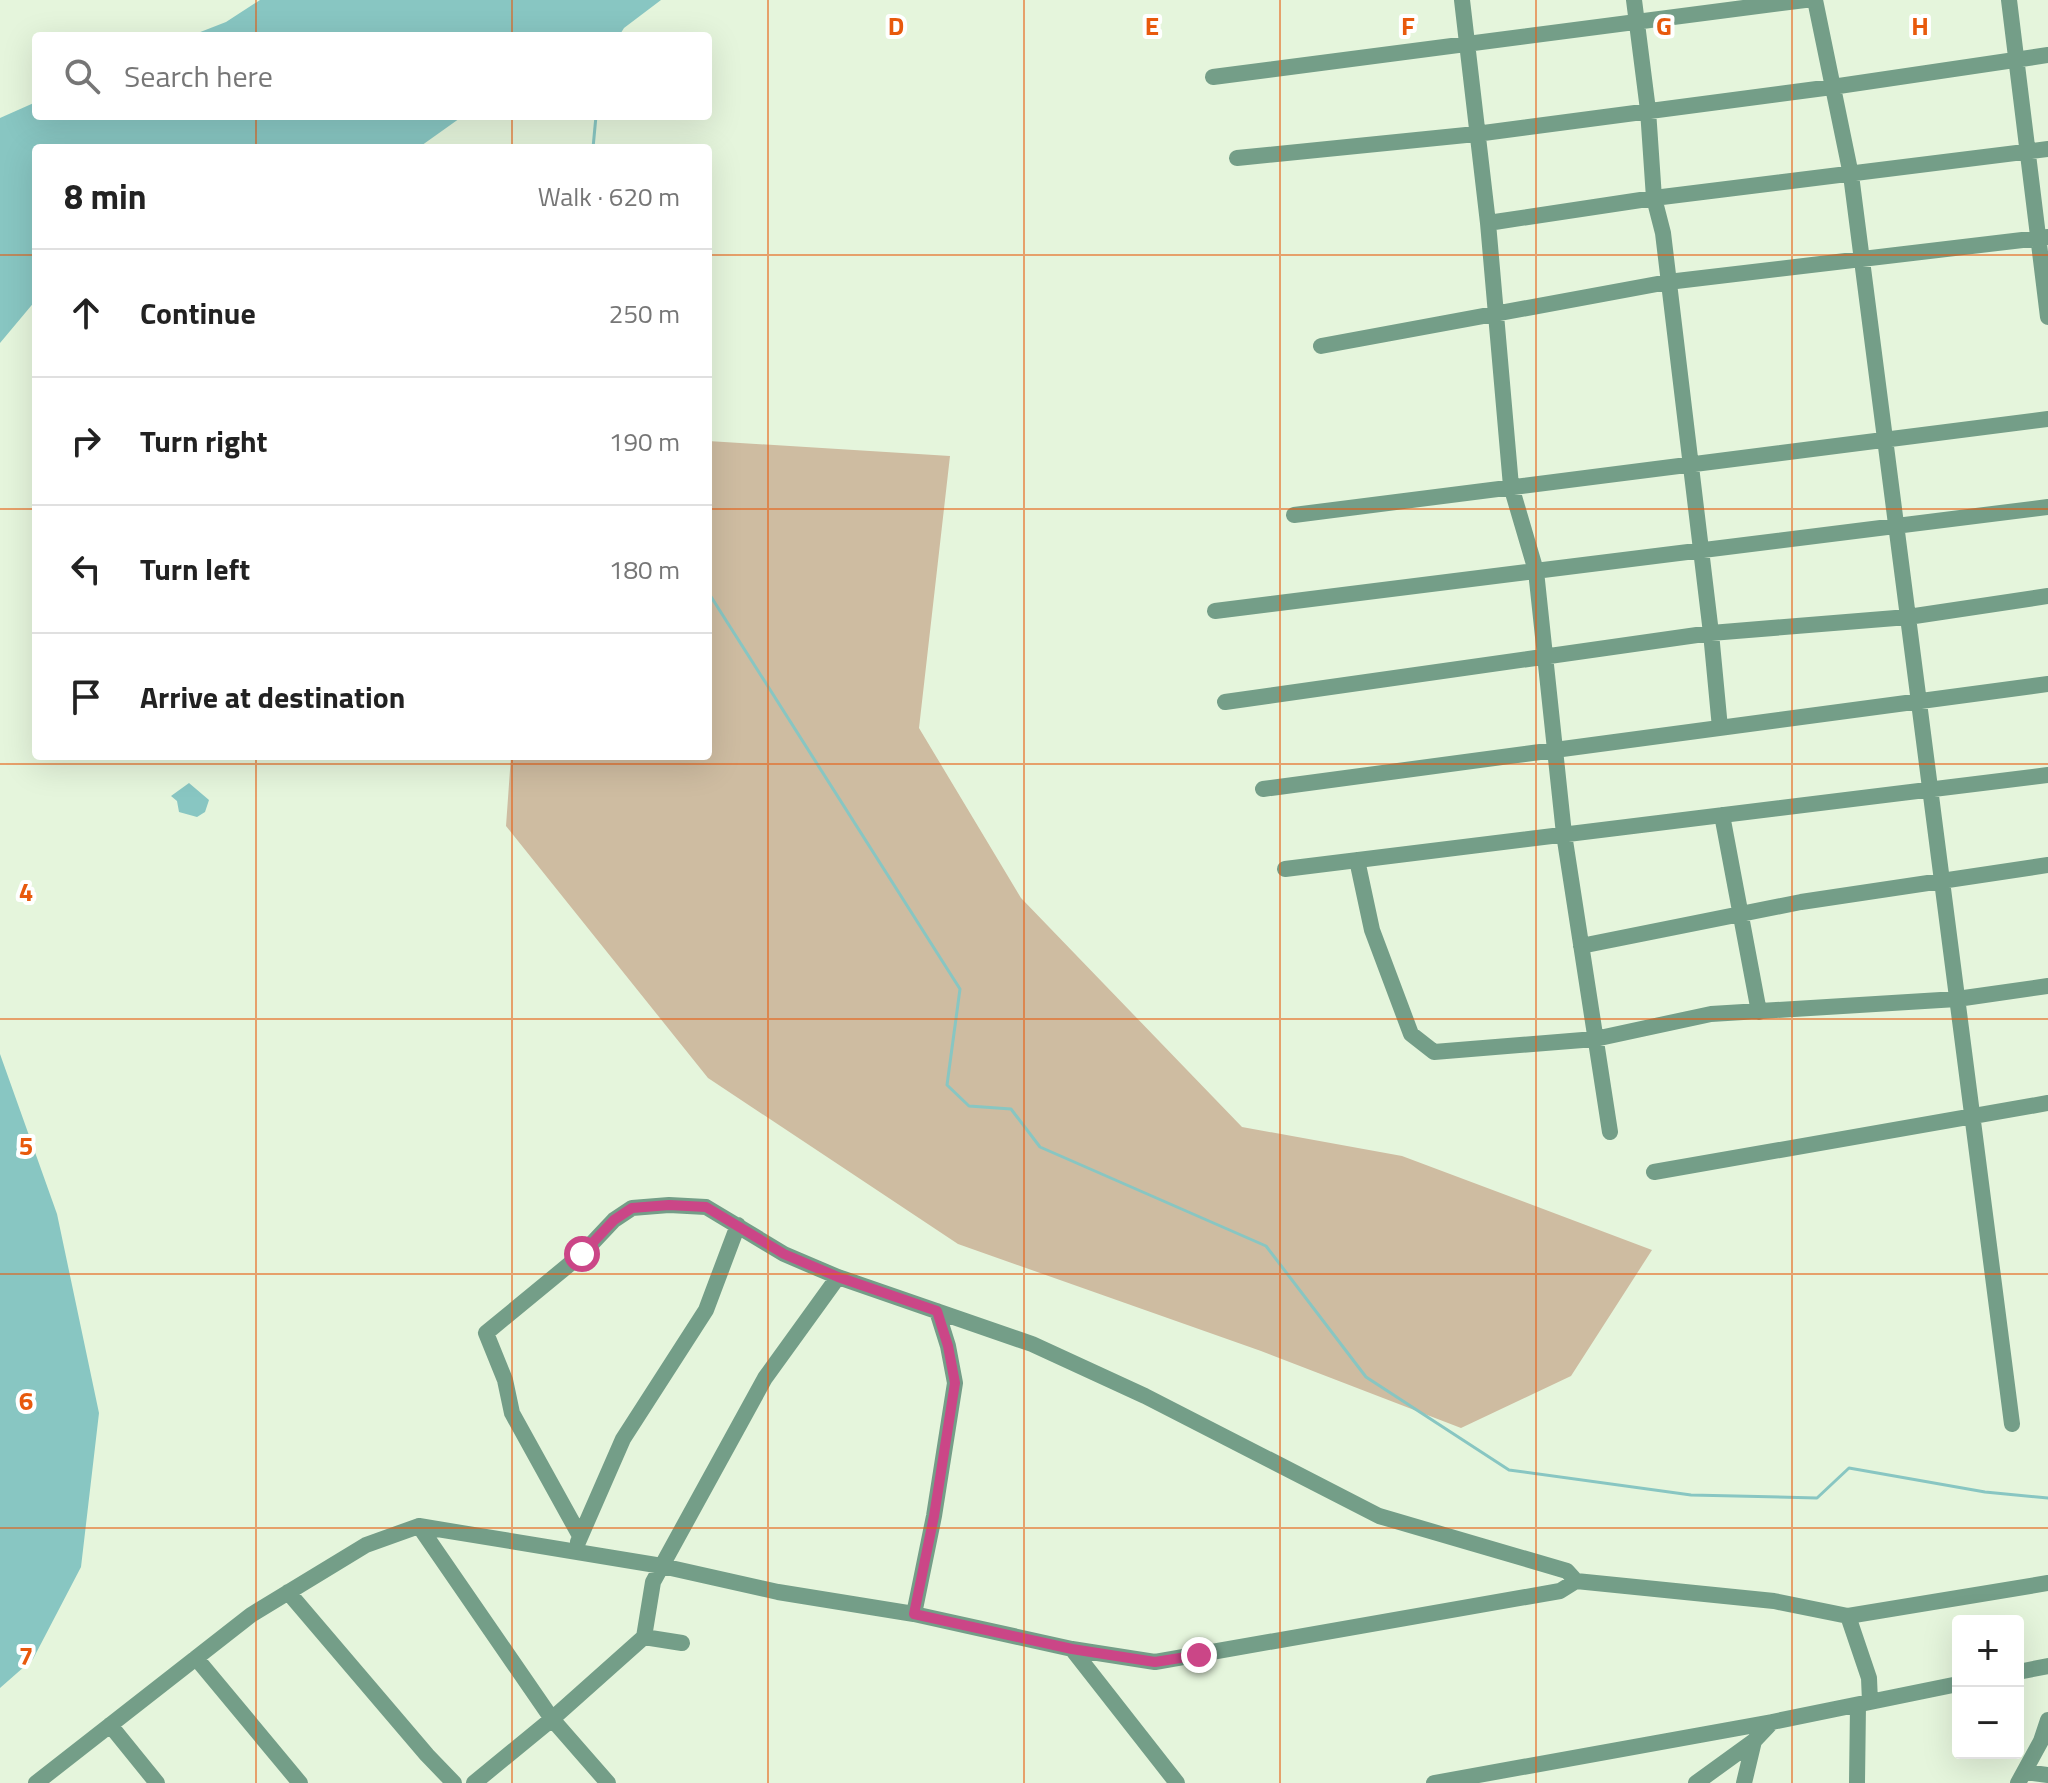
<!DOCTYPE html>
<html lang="en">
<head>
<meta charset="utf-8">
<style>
  body { margin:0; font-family:"Titillium Web",sans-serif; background:#f2f2f2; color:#222 }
  .controls { position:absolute; right:24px; bottom:24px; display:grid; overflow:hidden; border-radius:8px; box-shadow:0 8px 32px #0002 }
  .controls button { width:72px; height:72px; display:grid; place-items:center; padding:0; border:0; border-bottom:2px solid #e0e0e0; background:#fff; color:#222; font:40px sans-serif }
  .stop { position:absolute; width:24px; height:24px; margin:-18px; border:6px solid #cb4687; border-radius:50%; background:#fff }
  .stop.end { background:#cb4687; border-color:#fff; box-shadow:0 2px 8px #0008 }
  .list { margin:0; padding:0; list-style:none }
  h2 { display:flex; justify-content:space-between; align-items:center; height:104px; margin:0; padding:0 32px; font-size:34px }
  h2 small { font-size:26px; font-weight:400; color:#767676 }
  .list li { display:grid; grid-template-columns:52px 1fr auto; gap:24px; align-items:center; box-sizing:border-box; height:128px; padding:0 32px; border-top:2px solid #e0e0e0 }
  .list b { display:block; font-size:30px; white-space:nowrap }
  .list em { font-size:26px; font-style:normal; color:#767676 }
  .icon { flex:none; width:44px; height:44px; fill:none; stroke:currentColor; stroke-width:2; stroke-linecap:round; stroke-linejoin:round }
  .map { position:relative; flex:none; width:2048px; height:1783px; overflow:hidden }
  .search { position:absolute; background:#fff; box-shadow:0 8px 32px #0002; left:32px; top:32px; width:680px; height:88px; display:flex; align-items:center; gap:20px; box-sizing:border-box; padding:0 28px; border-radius:8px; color:#767676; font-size:30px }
  .panel { position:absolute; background:#fff; box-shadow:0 8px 32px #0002; left:32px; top:144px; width:680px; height:616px; border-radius:8px }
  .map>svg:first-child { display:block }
  .green { fill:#cebca1 }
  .water { fill:#88c6c2 }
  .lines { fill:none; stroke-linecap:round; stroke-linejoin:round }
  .stream { stroke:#88c6c2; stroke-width:3 }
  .minor { stroke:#749e88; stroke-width:16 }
  .route { stroke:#cb4687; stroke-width:10 }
  .grid { fill:none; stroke:#e8590c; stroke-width:2; stroke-opacity:0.55 }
  .grid-label { font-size:26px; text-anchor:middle; font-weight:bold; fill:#e8590c; stroke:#fff; stroke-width:8; stroke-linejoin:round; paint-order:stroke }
</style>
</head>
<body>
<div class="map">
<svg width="2048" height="1783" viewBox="0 0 2048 1783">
  <rect width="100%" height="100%" fill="#e5f5dc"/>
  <path class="green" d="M708,441L950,456L919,728L1021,898L1242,1127L1402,1156L1652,1250L1571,1376L1461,1428L1261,1351L958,1244L708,1078L506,826L511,756H708Z"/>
  <path class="water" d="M260,0H661L624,28L619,36H190L226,22Z
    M36,102V116H463L418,148H36V300L0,343V118Z
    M189,783L209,800L205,812L197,817L179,812L177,801L171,796Z
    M0,1054L57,1214L99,1413L81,1567L33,1659L0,1688Z"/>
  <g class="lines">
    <path class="stream" d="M593,148L596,116
      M708,592L960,989L947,1085L969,1106L1011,1109L1040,1147L1266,1246L1366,1377L1509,1470L1691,1495L1817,1498L1849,1468L1985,1492L2048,1498"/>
    <path class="minor" d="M1462,0L1488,223
      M1634,0L1648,110L1654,198L1663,233L1711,633L1720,728
      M1815,0L1851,175L2012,1424
      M2009,0L2048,317
      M1213,77L1805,0
      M1237,158L1476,134L1832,87L2048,55
      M1321,346L1668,282L2048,237
      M1294,515L2048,419
      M1215,611L2048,507
      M1225,702L1711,633L1908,617L2048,596
      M1263,789L2048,684
      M1722,815L1759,1012
      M1357,860L1372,930L1411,1034L1434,1052L1595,1039L1711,1014L1957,999L2048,986
      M1285,869L2048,775
      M1581,946L1801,902L2048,865
      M1610,1132L1564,834L1536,571L1511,486L1488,223L1654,198L2048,149
      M1654,1172L2048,1103
      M419,1526L552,1719L608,1783
      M580,1536L512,1413L505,1380L486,1333L582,1254L614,1220L632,1208L669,1205L706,1207L784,1254L838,1277L1032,1344L1145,1396L1379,1516L1567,1571L1576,1581L1774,1601L1848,1616L1869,1678L1870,1702
      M578,1542L623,1439L706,1310L738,1225
      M288,1592L427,1755L454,1783
      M914,1614L934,1516L955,1383L948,1346L937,1311
      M1848,1616L2048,1583
      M644,1637L682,1643
      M1072,1649L1177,1783
      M196,1658L300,1783
      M2018,1672L2048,1666
      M110,1725L157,1783
      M2025,1772L2048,1775
      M36,1783L251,1615L366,1545L419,1526L662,1566L778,1592L914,1614L1072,1649L1155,1662L1560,1591L1576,1581
      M474,1783L552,1719L644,1637L653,1582L765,1378L838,1277
      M1434,1783L1772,1722
      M1696,1783L1754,1741L1772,1722L1958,1684
      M1744,1783L1754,1741
      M1857,1783L1858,1705
      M2018,1783L2041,1741L2048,1720"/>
  </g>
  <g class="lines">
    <path class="route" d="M582,1254L614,1220L632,1208L669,1205L706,1207L784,1254L838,1277L937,1311L948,1346L955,1383L934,1516L914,1614L1072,1649L1155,1662L1199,1655"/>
  </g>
  <path class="grid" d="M256,0V36M512,0V36M768,0V1783M1024,0V1783M1280,0V1783M1536,0V1783M1792,0V1783M256,116V148M512,116V148M0,255H36M708,255H2048M0,509H36M708,509H2048M256,756V1783M512,756V1783M0,764H2048M0,1019H2048M0,1274H2048M0,1528H2048"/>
  <g class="grid-label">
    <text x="896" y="35">D</text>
    <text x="1152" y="35">E</text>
    <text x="1408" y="35">F</text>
    <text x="1664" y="35">G</text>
    <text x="1920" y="35">H</text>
    <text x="26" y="901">4</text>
    <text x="26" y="1155">5</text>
    <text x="26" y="1410">6</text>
    <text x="26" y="1665">7</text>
  </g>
</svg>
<div class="controls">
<button>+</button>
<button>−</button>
</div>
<div class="stop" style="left:582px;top:1254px"></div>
<div class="stop end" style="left:1199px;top:1655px"></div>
<div class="search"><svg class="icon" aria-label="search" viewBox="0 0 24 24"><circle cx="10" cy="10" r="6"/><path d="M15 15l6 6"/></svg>Search here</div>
<section class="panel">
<h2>8 min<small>Walk · 620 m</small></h2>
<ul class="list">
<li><svg class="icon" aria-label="ahead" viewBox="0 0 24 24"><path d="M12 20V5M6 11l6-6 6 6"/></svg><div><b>Continue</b></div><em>250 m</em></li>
<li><svg class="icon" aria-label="right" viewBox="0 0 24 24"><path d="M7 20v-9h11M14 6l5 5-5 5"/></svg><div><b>Turn right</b></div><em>190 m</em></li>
<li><svg class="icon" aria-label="left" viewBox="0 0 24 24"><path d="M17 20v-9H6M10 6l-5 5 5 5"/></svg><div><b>Turn left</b></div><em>180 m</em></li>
<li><svg class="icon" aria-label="arrive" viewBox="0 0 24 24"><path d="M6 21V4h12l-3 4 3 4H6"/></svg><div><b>Arrive at destination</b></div></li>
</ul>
</section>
</div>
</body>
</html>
